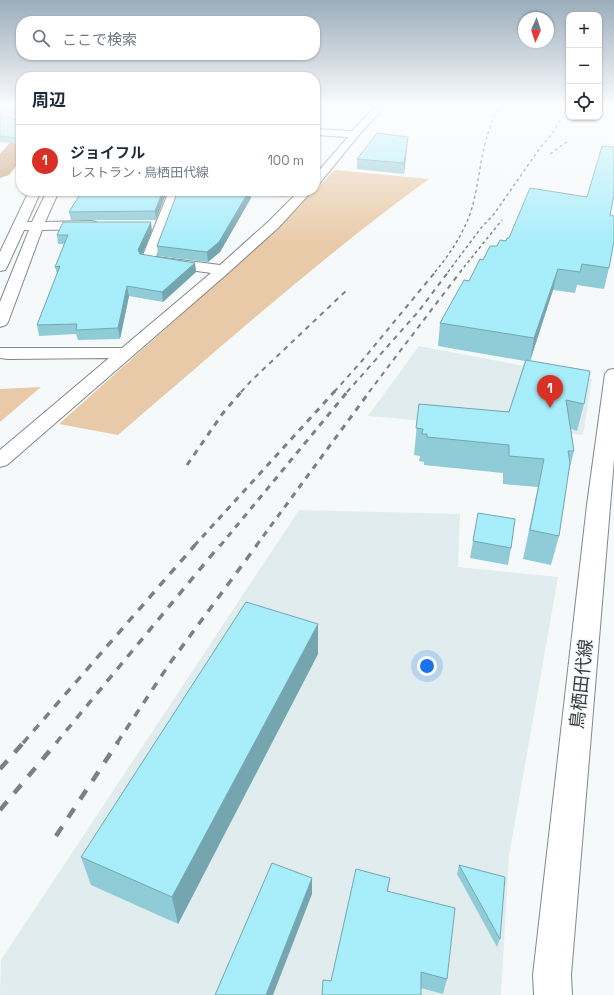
<!DOCTYPE html>
<html lang="ja">
<head>
<meta charset="utf-8">
<style>
  body { margin:0; font-family:"Space Grotesk","Noto Sans JP",sans-serif; background:#f6f6f7; color:#1f2937 }
  .controls { position:absolute; right:12px; top:12px; display:grid; overflow:hidden; border-radius:8px; box-shadow:0 1px 3px #0004 }
  .controls button { width:36px; height:36px; display:grid; place-items:center; padding:0; border:0; border-bottom:1px solid #e0e1e3; background:#fff; color:#1f2937; font:20px sans-serif }
  .compass { position:absolute; left:518px; top:12px; width:36px; height:36px; border-radius:50%; background:#fff; box-shadow:0 1px 3px #0004; rotate:183deg }
  .you { position:absolute; left:427px; top:666px; width:14px; height:14px; margin:-10px; border:3px solid #fff; border-radius:50%; background:#1a73e8; box-shadow:0 0 0 6px #1a73e833 }
  .badge { display:grid; place-items:center; width:26px; height:26px; border-radius:50%; background:#d93025; color:#fff; font-size:13px; font-weight:700 }
  .pin { position:absolute; translate:-50% -33px; filter:drop-shadow(0 1px 2px #0008) }
  .pin::after { content:''; position:absolute; top:21px; width:14px; height:12px; background:inherit; clip-path:polygon(0 0,100% 0,50% 100%) }
  .list { margin:0; padding:0; list-style:none }
  h2 { display:flex; justify-content:space-between; align-items:center; height:52px; margin:0; padding:0 16px; font-size:17px }
  h2 small { font-size:13px; font-weight:400; color:#747a83 }
  .list li { display:grid; grid-template-columns:26px 1fr auto; gap:12px; align-items:center; box-sizing:border-box; height:72px; padding:0 16px; border-top:1px solid #e0e1e3 }
  .list b { display:block; font-size:15px; white-space:nowrap }
  .list p { margin:0; font-size:13px; white-space:nowrap; color:#747a83 }
  .list em { font-size:13px; font-style:normal; color:#747a83 }
  .icon { flex:none; width:22px; height:22px; fill:none; stroke:currentColor; stroke-width:2; stroke-linecap:round; stroke-linejoin:round }
  .map { position:relative; flex:none; width:614px; height:995px; overflow:hidden }
  .search { position:absolute; background:#fff; box-shadow:0 1px 3px #0004; left:16px; top:16px; width:304px; height:44px; display:flex; align-items:center; gap:10px; box-sizing:border-box; padding:0 14px; border-radius:16px; color:#747a83; font-size:15px }
  .panel { position:absolute; background:#fff; box-shadow:0 1px 3px #0004; left:16px; top:72px; width:304px; height:124px; border-radius:16px }
  .map>svg:first-child { display:block }
  .built { fill:#e0ecee }
  .green { fill:#e9caa8 }
  .lines { fill:none; stroke-linecap:round; stroke-linejoin:round }
  .river { fill:#c8a278; fill-rule:evenodd }
  .minor-casing { stroke:#848788; stroke-width:2 }
  .major-casing { stroke:#848788; stroke-width:2 }
  .minor { fill:#fff; fill-rule:evenodd }
  .major { fill:#fff; fill-rule:evenodd }
  .rail-far4 { stroke:#7d7f80; stroke-width:1.5; stroke-dasharray:3 3; stroke-linecap:butt }
  .rail-far3 { stroke:#7d7f80; stroke-width:2; stroke-dasharray:5 5; stroke-linecap:butt }
  .rail-far2 { stroke:#7d7f80; stroke-width:3; stroke-dasharray:6 6; stroke-linecap:butt }
  .rail-far1 { stroke:#7d7f80; stroke-width:3.5; stroke-dasharray:8 8; stroke-linecap:butt }
  .rail { stroke:#7d7f80; stroke-width:4.5; stroke-dasharray:11 11; stroke-linecap:butt }
  .wall { fill:#90ccd7 }
  .shaded-wall { fill:#75a6af }
  .building { fill:#a7edfa; stroke:#75a6af }
  .labels { text-anchor:middle; dominant-baseline:central; stroke-width:3; stroke-linejoin:round; paint-order:stroke }
  .near-street-label { font-size:18px; fill:#383a3a; stroke:#f6f9fa }
</style>
</head>
<body>
<div class="map">
<svg width="614" height="995" viewBox="0 0 614 995">
  <rect width="100%" height="100%" fill="#f6f9fa"/>
  <path class="built" d="M419,346L592,379L583,435L368,416Z
    M299,510L460,514L458,567L558,577L509,856L501,995H0L1,960Z"/>
  <path class="green" d="M335,170L429,179C320,258 220,348 118,435L59,424L229,272L300,205Z
    M212,191H291L285,197Z
    M41,387L0,422V389Z"/>
  <g class="lines">
    <path class="river" d="M21,137V160L9,175L0,178V154L13,139Z"/>
    <g class="minor-casing">
      <path id="minor" d="M377,105H386L358,136L319,184L315,185V175L348,137L315,135V129L352,131Z
        M7,113L21,114V120L4,118L2,116Z
        M29,191H41L27,222H32L47,191H59L45,222L91,221L96,222L97,225L96,228L91,229L42,230L8,322L6,325L0,327V302L29,230H24L7,267L5,270L0,271V252Z
        M169,191H181L156,257L220,265L269,221L299,191H312L279,227L228,273L7,465L0,467V450L109,358L8,359L0,358V348H122L211,273L148,264L143,263L141,260Z"/>
    </g>
    <g class="major-casing">
      <path id="major" d="M614,369V459L571,975L572,995H534L533,975L587,505L605,374L608,370Z"/>
    </g>
    <use href="#minor" class="minor"/>
    <use href="#major" class="major"/>
    <path class="rail-far4" d="M550,154L569,140
      M435,272C449,255 462,236 470,214C482,179 479,136 502,105
      M448,272L481,228L494,214L540,148L552,134L562,117L569,110
      M460,272L502,220"/>
    <path class="rail-far3" d="M241,392L251,381L349,288
      M334,392L361,362L436,271
      M347,392L418,312L449,271
      M369,392L461,271"/>
    <path class="rail-far2" d="M187,465L223,413L242,391
      M194,546L335,391
      M220,546L348,391
      M256,546L370,391"/>
    <path class="rail-far1" d="M23,743L195,545
      M56,743L220,545
      M117,743L170,663L257,545"/>
    <path class="rail" d="M0,769L24,742
      M0,810L57,742
      M56,836L118,742"/>
  </g>
  <path class="wall" d="M0,105H21V118L0,110Z
    M0,112L19,121L21,120V144L0,142Z
    M408,137L404,174L357,169V159Z
    M82,191H167L156,220H71L69,212Z
    M251,198L220,252L208,262L158,256L157,246Z
    M610,215L609,268L604,289L577,285L575,293L553,290L530,361L584,404L577,431L571,429L574,451L568,475L559,536L551,565L523,559L538,487L503,484V473L424,465V462L419,461L420,456L414,455L419,404L509,412L525,361L438,346L440,323L469,281L483,260L497,246L509,238Z
    M152,231L142,255L195,263L196,272L163,302L129,296L120,339L78,340L76,334L39,336L37,325L57,274L55,267L65,244H58L57,235Z
    M478,513L511,548L508,565L470,558Z
    M318,654L178,924L91,885L81,857Z
    M459,865L500,939L497,947L457,874Z
    M390,878L388,891L447,979L443,994L421,988L331,981Z"/>
  <path class="shaded-wall" d="M408,137L407,148L404,174V163Z
    M163,191H167L156,220L155,211Z
    M249,191H250L251,198L220,252L208,262L207,252Z
    M151,222L152,231L140,259L138,250Z
    M195,263L196,272L163,302L162,292Z
    M558,269L553,290L530,361L534,338Z
    M127,286L129,296L120,339L118,328Z
    M318,624V654L178,924L172,897Z
    M312,878V894L273,995H266Z"/>
  <path class="building" d="M3,105H21V113Z
    M0,112L19,121L21,120V138L0,136Z
    M377,133L408,137L404,163L357,159Z
    M602,146L614,147V195L610,215L614,216V241L609,268L582,264L580,272L558,269L534,338L440,323L464,280L469,281L480,259L483,260L490,246H497L500,240L506,241L507,238H509L530,188L587,197Z
    M82,191H163L155,211L69,212Z
    M178,191H249L219,242L207,252L157,246Z
    M63,222H151L138,250L140,254L195,263L162,292L127,286L118,328L76,330L77,324L37,325L60,266L55,267L68,235H57Z
    M526,360L590,371L584,404L566,400L574,451H568L570,463L559,536L530,530L544,459L509,456V445L427,437V434H422L423,429L416,428L419,404L509,412Z
    M478,513L515,519L511,548L473,541Z
    M246,602L318,624L172,897L81,857Z
    M272,863L312,878L266,995H215Z
    M459,865L505,877L500,939Z
    M356,869L390,878L387,891L455,908L447,979L421,972V995H322L323,980L331,981Z"/>
  <linearGradient id="sky" x2="0" y2="1"><stop stop-color="#9badbb"/><stop offset="0.43" stop-color="#fbfcfd"/><stop offset="1" stop-color="#fbfcfd" stop-opacity="0"/></linearGradient>
  <rect width="614" height="245" fill="url(#sky)"/>
  <g class="labels">
    <g class="near-street-label">
      <text transform="translate(581 684) rotate(-84)">鳥栖田代線</text>
    </g>
  </g>
</svg>
<div class="controls">
<button>+</button>
<button>−</button>
<button><svg class="icon" aria-label="locate" viewBox="0 0 24 24"><circle cx="12" cy="12" r="6"/><path d="M12 2v4M12 18v4M2 12h4M18 12h4"/></svg></button>
</div>
<svg class="compass" viewBox="-18 -18 36 36"><path d="M0-13l5 13h-10z" fill="#e53935"/><path d="M0 13l5-13h-10z" fill="#747a83"/></svg>
<div class="you"></div>
<div class="pin badge" style="left:550px;top:408px">1</div>
<div class="search"><svg class="icon" aria-label="search" viewBox="0 0 24 24"><circle cx="10" cy="10" r="6"/><path d="M15 15l6 6"/></svg>ここで検索</div>
<section class="panel">
<h2>周辺<small></small></h2>
<ul class="list">
<li><span class="badge">1</span><div><b>ジョイフル</b><p>レストラン · 鳥栖田代線</p></div><em>100 m</em></li>
</ul>
</section>
</div>
</body>
</html>
